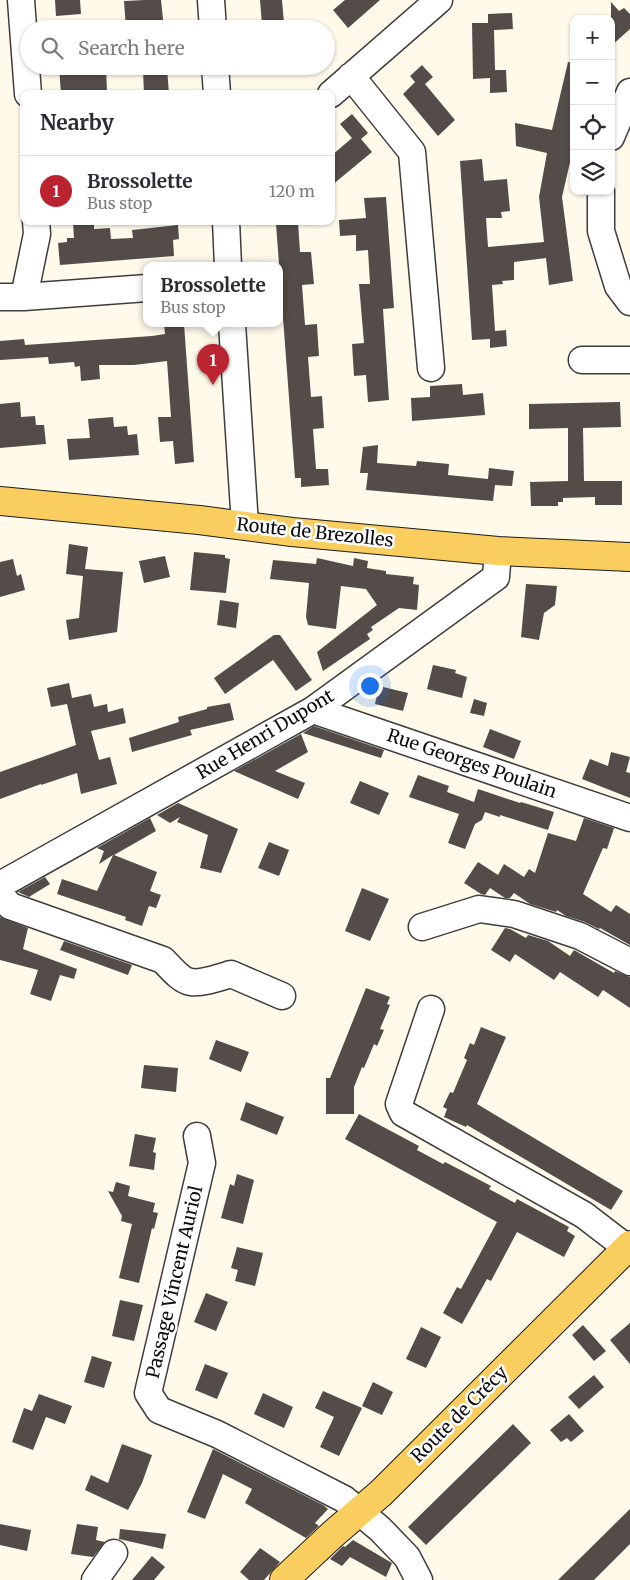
<!DOCTYPE html>
<html lang="en">
<head>
<meta charset="utf-8">
<style>
  body { margin:0; font-family:Merriweather,serif; background:#f7f7f7; color:#2b2b33 }
  .controls { position:absolute; right:15px; top:15px; display:grid; overflow:hidden; border-radius:10px; box-shadow:0 1px 4px #0004 }
  .controls button { width:45px; height:45px; display:grid; place-items:center; padding:0; border:0; border-bottom:1px solid #e1e1e2; background:#fff; color:#2b2b33; font:25px sans-serif }
  .you { position:absolute; left:369px; top:685px; width:18px; height:18px; margin:-12px; border:4px solid #fff; border-radius:50%; background:#1a73e8; box-shadow:0 0 0 8px #1a73e833 }
  .badge { display:grid; place-items:center; width:32px; height:32px; border-radius:50%; background:#bb2331; color:#fff; font-size:16px; font-weight:700 }
  .pin { position:absolute; translate:-50% -41px; filter:drop-shadow(0 1px 2px #0008) }
  .pin::after { content:''; position:absolute; top:26px; width:18px; height:15px; background:inherit; clip-path:polygon(0 0,100% 0,50% 100%) }
  .popup { position:absolute; left:143px; top:262px; width:140px; height:65px; box-sizing:border-box; display:grid; place-content:center; border-radius:10px; background:#fff; filter:drop-shadow(0 1px 4px #0005); font-size:16px; white-space:nowrap; color:#7c7c81 }
  .popup b { font-size:19px; color:#2b2b33 }
  .popup::after { content:''; position:absolute; left:50%; top:100%; margin-left:-10px; border:10px solid transparent; border-top-color:#fff }
  .list { margin:0; padding:0; list-style:none }
  h2 { display:flex; justify-content:space-between; align-items:center; height:65px; margin:0; padding:0 20px; font-size:21px }
  h2 small { font-size:16px; font-weight:400; color:#7c7c81 }
  .list li { display:grid; grid-template-columns:32px 1fr auto; gap:15px; align-items:center; box-sizing:border-box; height:70px; padding:0 20px; border-top:1px solid #e1e1e2 }
  .list b { display:block; font-size:19px; white-space:nowrap }
  .list p { margin:0; font-size:16px; white-space:nowrap; color:#7c7c81 }
  .list em { font-size:16px; font-style:normal; color:#7c7c81 }
  .icon { flex:none; width:28px; height:28px; fill:none; stroke:currentColor; stroke-width:2; stroke-linecap:round; stroke-linejoin:round }
  .map { position:relative; flex:none; width:630px; height:1580px; overflow:hidden }
  .search { position:absolute; background:#fff; box-shadow:0 1px 4px #0004; left:20px; top:20px; width:315px; height:55px; display:flex; align-items:center; gap:12px; box-sizing:border-box; padding:0 18px; border-radius:28px; color:#7c7c81; font-size:19px }
  .panel { position:absolute; background:#fff; box-shadow:0 1px 4px #0004; left:20px; top:90px; width:315px; height:135px; border-radius:10px }
  .map>svg:first-child { display:block }
  .building { fill:#544c48 }
  .lines { fill:none; stroke-linecap:round; stroke-linejoin:round }
  .minor-casing { stroke:#3e3e3e; stroke-width:29 }
  .major-casing { stroke:#1c1c1c; stroke-width:30 }
  .minor { stroke:#fff; stroke-width:26 }
  .major { stroke:#f9ce5f; stroke-width:28 }
  .labels { text-anchor:middle; dominant-baseline:central; stroke-width:5; stroke-linejoin:round; paint-order:stroke }
  .street-label { font-size:18px; fill:#0b0b0b; stroke:#fff }
</style>
</head>
<body>
<div class="map">
<svg width="630" height="1580" viewBox="0 0 630 1580">
  <rect width="100%" height="100%" fill="#fffaea"/>
  <path class="building" d="M55,0H80L81,14L56,16Z
    M145,0H161L164,29H126L124,1Z
    M260,0H282L284,23L262,25Z
    M345,0H380L348,28L333,10Z
    M611,2L619,11L624,8L630,14V29L611,46Z
    M512,13L513,29L494,30L495,70H506L507,92L490,93V78L473,79L472,23H488V14Z
    M568,62L574,63V145L562,197L573,281L549,285L546,258L514,262V280L502,281L503,284L492,285L495,331L506,330L507,346L490,348V339L472,340L460,161L482,159L484,181L507,179L510,211L501,212L502,218H486L488,247L544,242L539,197L547,153L516,146L515,123L552,130Z
    M422,65L433,77L425,84L455,120L438,136L403,94L415,82L410,76Z
    M59,66H106L107,92L61,94Z
    M167,68L169,94H144L143,70Z
    M352,114L368,133L361,139L372,152L331,186V156L352,138L340,124Z
    M386,197L394,308L383,309L389,400L368,402L366,375L354,376L352,344L364,343L359,284H370L368,250L356,251V235L340,236L339,220L366,218L364,198Z
    M94,221V229L110,228L111,239L133,238L132,230L178,225L179,239L173,240L174,256L60,265L58,243L67,242V238H74L73,223Z
    M298,222L300,252H311L314,284L302,285L305,325L317,324L318,341L319,356L308,357L311,397L322,396L324,428L313,429L316,469H328L329,485L301,487V478H295L276,224Z
    M164,324H184L194,462L175,464L173,441L160,442L158,417H171L167,361L134,365H99L100,379L81,381L80,366L75,367L74,362L49,364L48,357L0,360V341L24,339L25,345L152,336L165,334Z
    M462,384L463,395L483,393L485,415L412,421L411,398L430,397V386Z
    M20,402L21,417L35,416L36,425H44L46,444L0,448V404Z
    M620,402L621,427L583,428L584,481H622V505H595V497L563,498V502H558V506H531L530,482L568,481V428L529,429V404Z
    M113,417L114,427L127,426L128,435L137,434L139,455L69,460L67,439L90,438L88,419Z
    M378,445L377,463L416,466L417,461L449,464L448,475L488,479L489,468L514,471L512,486L495,485L493,501L366,490L368,473H360L363,447Z
    M69,544L88,547L85,569L123,572L117,632L69,640L66,620L79,618L83,576L66,574Z
    M194,552L225,555V558L230,559L226,593L190,590Z
    M165,556L170,577L144,583L139,561Z
    M317,558L353,566L354,558L368,561L367,568L386,571V574L414,577L413,584L419,585L417,610L399,608L371,627L373,630L367,634L370,639L323,671L317,652L377,605L366,589L341,586L336,629L308,625L306,617L309,583L270,579L273,560L316,564Z
    M13,559L17,576L21,574L25,590L0,597V562Z
    M526,584L557,586L555,605L544,613L539,640L521,637Z
    M220,600L239,603L236,628L217,625Z
    M274,635H280L312,680L296,691L273,660L225,694L214,678Z
    M433,665L456,670L455,673L467,677L462,698L427,689Z
    M69,683L72,698L91,694L94,707L107,704L108,712L123,708L126,723L91,731L99,760L110,757L117,784L81,794L77,773L41,785V784L0,799V772L76,745L67,704L51,707L47,688Z
    M379,686L408,693L403,711L375,704Z
    M474,699L487,703L484,716L470,713Z
    M230,703L234,720L190,730L192,735L132,752L129,738L179,722L178,717L207,709V707Z
    M314,726L384,750L381,758L303,733Z
    M490,729L521,741L514,759L483,747Z
    M301,734L308,752L275,771L305,783L298,799L234,771Z
    M611,752L630,757L626,772L630,773V798L582,779L590,759L608,766Z
    M418,775L449,786L447,792L474,802L478,789L520,803L521,802L554,812L548,830L500,815V817L485,812L482,820L475,824L465,849L448,843L459,814L409,797Z
    M360,781L389,793L379,815L350,803Z
    M178,803L238,829L221,873L200,868L208,835L177,822L180,817L170,823L157,815Z
    M150,818L156,831L114,855L157,872L150,891L161,895L156,908L149,906L142,926L125,920L126,917L57,894L62,879L97,891L113,855L99,864L104,851L97,848Z
    M584,818L614,828L607,849L603,848L583,894L611,912L616,905L630,914V945L600,928L599,929L585,922L566,916L557,910L556,912L530,904L514,893L510,898H505L490,888L485,895L481,894L464,883L478,862L498,875L504,864L524,877L529,869L535,873L548,833L576,841Z
    M269,842L289,850L279,876L258,868Z
    M45,877L50,884L29,897L18,892Z
    M362,888L389,899L370,941L345,931Z
    M0,917L28,928L23,949L77,969L74,979L60,975L51,1001L30,994L38,970L0,960Z
    M505,928L510,929L526,938L528,935L548,941L570,956L574,950L614,973L615,971L630,977V1008L603,990L598,997L560,972L554,980L515,954L510,962L491,950Z
    M64,941L132,965L128,975L60,950Z
    M366,988L390,997L387,1004L390,1005L380,1029L384,1030L377,1046L374,1044L364,1068L362,1067L354,1087V1114H326V1078H330Z
    M481,1027L506,1037L477,1104L623,1191L611,1210L467,1125L466,1127L444,1117L447,1109L443,1107L450,1092L453,1093L467,1060L464,1058L470,1043L474,1045Z
    M216,1040L249,1052L241,1072L209,1059Z
    M144,1065L178,1068L176,1092L141,1088Z
    M246,1102L284,1117L277,1135L240,1120Z
    M359,1114L419,1146L417,1150L443,1164L445,1162L472,1176L491,1186L489,1189L515,1203L517,1199L569,1227L567,1231L575,1236L564,1257L517,1232L491,1281L487,1279L462,1324L443,1313L457,1287L461,1289L497,1222L345,1139Z
    M135,1134L156,1138L153,1152L156,1153L154,1170L129,1166Z
    M237,1174L254,1180L243,1224L221,1218L230,1184L234,1186Z
    M116,1182L130,1186L128,1196L155,1203L153,1212L158,1213L154,1229L152,1228L139,1283L119,1278L132,1224L121,1221L122,1216L108,1191L113,1192Z
    M237,1247L263,1253L255,1286L235,1281L238,1270L231,1268Z
    M206,1293L228,1302L216,1331L194,1322Z
    M120,1300L143,1305L134,1341L112,1336Z
    M630,1323V1364L610,1340Z
    M583,1325L606,1351L594,1361L572,1335Z
    M421,1327L441,1337L426,1368L406,1359Z
    M92,1356L112,1362L104,1388L84,1382Z
    M205,1364L228,1373L217,1399L195,1390Z
    M594,1375L604,1387L579,1409L568,1397Z
    M373,1382L393,1392L382,1415L362,1406Z
    M323,1391L362,1408L339,1456L320,1447L334,1417L315,1408Z
    M263,1393L293,1407L284,1428L254,1414Z
    M39,1394L72,1406L65,1424L46,1417L33,1450L12,1442L24,1408L32,1411Z
    M569,1414L584,1431L571,1442L567,1438L561,1442L550,1430Z
    M513,1424L531,1443L426,1545L408,1527Z
    M122,1444L152,1455L142,1483L128,1510L85,1490L91,1475L108,1483Z
    M213,1449L323,1505L328,1509L315,1523L319,1526L306,1538L245,1503L252,1489L223,1474L205,1519L187,1512Z
    M630,1509V1544L594,1580H558Z
    M0,1524L31,1530L27,1551L0,1545Z
    M77,1524L98,1527L96,1540L105,1542L93,1557L71,1554Z
    M120,1529L166,1534L163,1549L119,1539Z
    M353,1540L392,1563L386,1577L350,1557L342,1566L330,1559L343,1546L345,1547Z
    M260,1548L280,1562L264,1580H249L240,1572Z
    M152,1556L165,1567L154,1580H132Z"/>
  <g class="lines">
    <g class="minor-casing">
      <path id="minor" d="M21,0L28,94
        M211,0L213,29
        M215,66L217,94
        M351,76L412,152L431,368
        M331,94L439,0
        M611,137L630,92
        M601,191V231L618,286L630,302
        M226,221L228,266
        M0,297H24L147,288
        M24,297L37,234L36,221
        M232,324L245,525
        M582,360H630
        M313,710L630,818
        M0,885L313,710L496,577L498,551
        M0,894L10,906L163,960C170,967 181,981 191,982C201,984 221,977 231,974L282,996
        M422,927L479,909L514,914L580,936L630,962
        M431,1009L399,1104L403,1113L584,1215L627,1248
        M197,1136L202,1163L148,1393L159,1410L217,1434L344,1499L380,1529L407,1557L419,1580
        M95,1580L114,1553"/>
    </g>
    <g class="major-casing">
      <path id="major" d="M0,501L199,520L292,532L498,551L630,557
        M284,1580L333,1534L381,1493L630,1245"/>
    </g>
    <use href="#minor" class="minor"/>
    <use href="#major" class="major"/>
  </g>
  <g class="labels">
    <g class="street-label">
      <text transform="translate(315 532) rotate(6)">Route de Brezolles</text>
      <text transform="translate(265 734) rotate(-31)">Rue Henri Dupont</text>
      <text transform="translate(472 763) rotate(19)">Rue Georges Poulain</text>
      <text transform="translate(174 1282) rotate(-77)">Passage Vincent Auriol</text>
      <text transform="translate(459 1414) rotate(-45)">Route de Crécy</text>
    </g>
  </g>
</svg>
<div class="controls">
<button>+</button>
<button>−</button>
<button><svg class="icon" aria-label="locate" viewBox="0 0 24 24"><circle cx="12" cy="12" r="6"/><path d="M12 2v4M12 18v4M2 12h4M18 12h4"/></svg></button>
<button><svg class="icon" aria-label="layers" viewBox="0 0 24 24"><path d="M12 4l9 5-9 5-9-5zM3 14l9 5 9-5"/></svg></button>
</div>
<div class="you"></div>
<div class="pin badge" style="left:213px;top:385px">1</div>
<div class="popup"><b>Brossolette</b>Bus stop</div>
<div class="search"><svg class="icon" aria-label="search" viewBox="0 0 24 24"><circle cx="10" cy="10" r="6"/><path d="M15 15l6 6"/></svg>Search here</div>
<section class="panel">
<h2>Nearby<small></small></h2>
<ul class="list">
<li><span class="badge">1</span><div><b>Brossolette</b><p>Bus stop</p></div><em>120 m</em></li>
</ul>
</section>
</div>
</body>
</html>
